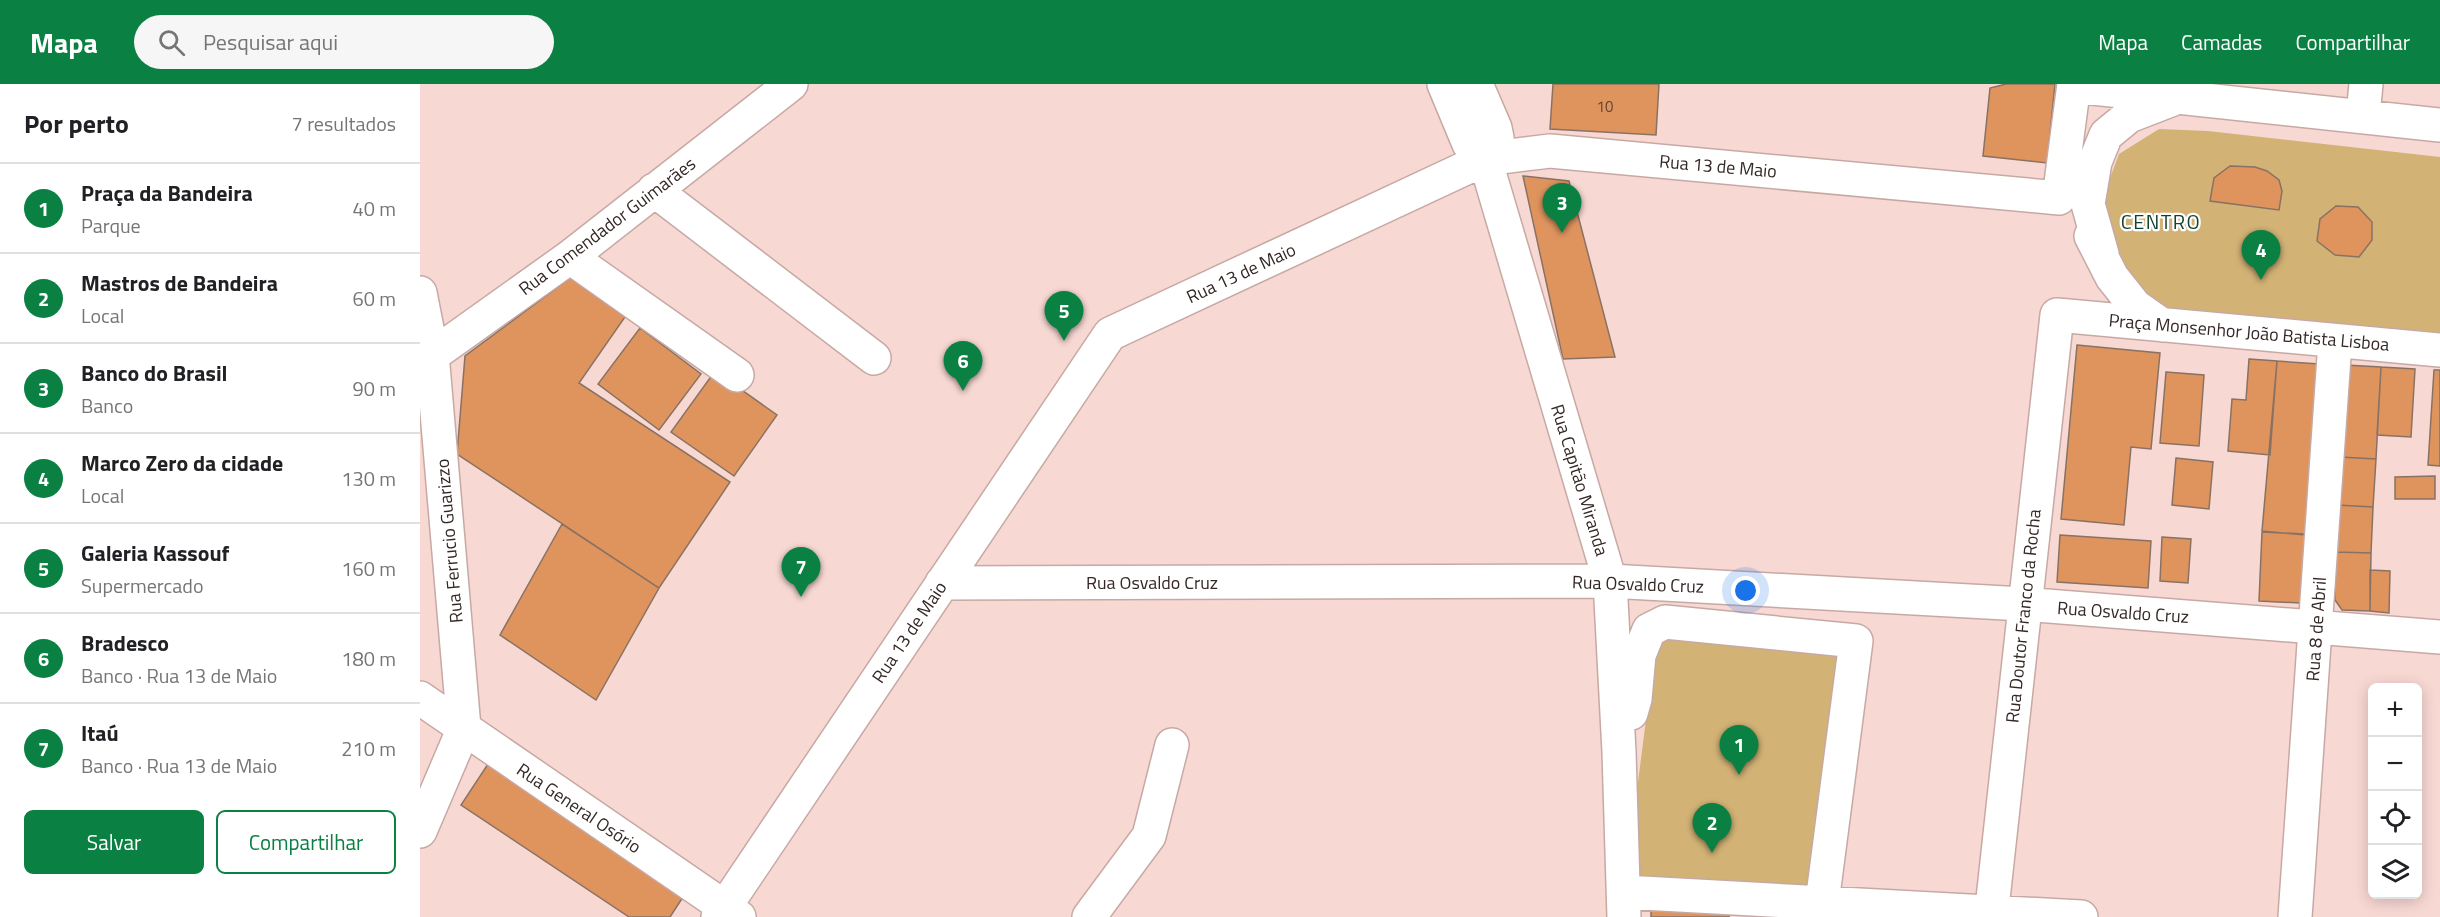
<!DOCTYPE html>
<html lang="pt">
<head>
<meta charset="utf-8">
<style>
  body { margin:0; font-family:"Titillium Web",sans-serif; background:#f6f6f6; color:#202124 }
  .controls { position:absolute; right:18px; bottom:18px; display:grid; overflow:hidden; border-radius:9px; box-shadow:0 3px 15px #0003 }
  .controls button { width:54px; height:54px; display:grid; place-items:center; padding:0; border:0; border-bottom:2px solid #e0e0e0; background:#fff; color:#202124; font:30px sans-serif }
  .you { position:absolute; left:1326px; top:507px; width:21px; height:21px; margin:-15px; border:4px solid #fff; border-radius:50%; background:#1a73e8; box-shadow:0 0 0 9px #1a73e833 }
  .badge { display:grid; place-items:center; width:39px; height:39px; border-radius:50%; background:#0b8043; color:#fff; font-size:20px; font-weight:700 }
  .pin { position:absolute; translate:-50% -50px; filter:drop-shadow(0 2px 3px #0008) }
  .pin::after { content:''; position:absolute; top:32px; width:21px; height:18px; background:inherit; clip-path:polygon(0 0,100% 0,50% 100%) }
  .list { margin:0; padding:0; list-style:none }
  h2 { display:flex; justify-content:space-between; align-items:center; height:78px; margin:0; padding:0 24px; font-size:26px }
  h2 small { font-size:20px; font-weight:400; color:#757577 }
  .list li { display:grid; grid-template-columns:39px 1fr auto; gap:18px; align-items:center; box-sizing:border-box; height:90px; padding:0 24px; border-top:2px solid #e0e0e0 }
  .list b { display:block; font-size:22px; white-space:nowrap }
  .list p { margin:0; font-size:20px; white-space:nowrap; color:#757577 }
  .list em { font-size:20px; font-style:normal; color:#757577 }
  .actions { display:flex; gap:12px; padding:18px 24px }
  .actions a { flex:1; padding:14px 0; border:2px solid #0b8043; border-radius:9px; text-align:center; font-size:21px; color:#0b8043 }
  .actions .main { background:#0b8043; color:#fff }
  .icon { flex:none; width:33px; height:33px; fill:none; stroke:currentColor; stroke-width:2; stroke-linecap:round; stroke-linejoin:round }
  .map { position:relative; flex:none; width:2020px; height:833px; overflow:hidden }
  header { display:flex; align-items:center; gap:36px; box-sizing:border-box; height:84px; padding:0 30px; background:#0b8043; color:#fff }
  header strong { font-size:28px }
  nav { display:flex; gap:33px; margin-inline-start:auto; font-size:21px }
  .search { width:420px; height:54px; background:#f6f6f6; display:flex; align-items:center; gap:15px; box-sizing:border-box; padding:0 21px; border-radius:33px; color:#757577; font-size:22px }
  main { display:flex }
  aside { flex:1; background:#fff }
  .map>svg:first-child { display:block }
  .green { fill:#d2b275 }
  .building { fill:#df945e; stroke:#897263; stroke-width:1.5 }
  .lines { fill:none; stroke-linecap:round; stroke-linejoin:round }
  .minor-casing { stroke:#c7a9a4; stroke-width:36 }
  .minor { stroke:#fff; stroke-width:33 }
  .labels { text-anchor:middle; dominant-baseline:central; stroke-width:4.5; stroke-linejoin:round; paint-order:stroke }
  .number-label { font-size:15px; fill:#5f4334 }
  .street-label { font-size:18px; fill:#342826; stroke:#fff }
  .neighbourhood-label { font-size:20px; letter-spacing:1.5px; fill:#134230; stroke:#fff }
</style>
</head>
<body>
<header>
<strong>Mapa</strong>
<div class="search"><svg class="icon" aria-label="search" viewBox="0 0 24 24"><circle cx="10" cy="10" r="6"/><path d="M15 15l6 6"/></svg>Pesquisar aqui</div>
<nav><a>Mapa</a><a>Camadas</a><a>Compartilhar</a></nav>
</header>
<main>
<aside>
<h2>Por perto<small>7 resultados</small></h2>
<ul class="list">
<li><span class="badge">1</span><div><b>Praça da Bandeira</b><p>Parque</p></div><em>40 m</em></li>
<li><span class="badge">2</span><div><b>Mastros de Bandeira</b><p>Local</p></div><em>60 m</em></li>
<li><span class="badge">3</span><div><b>Banco do Brasil</b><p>Banco</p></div><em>90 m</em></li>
<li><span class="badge">4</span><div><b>Marco Zero da cidade</b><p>Local</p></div><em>130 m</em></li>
<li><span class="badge">5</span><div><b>Galeria Kassouf</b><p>Supermercado</p></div><em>160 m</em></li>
<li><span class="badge">6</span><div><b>Bradesco</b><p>Banco · Rua 13 de Maio</p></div><em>180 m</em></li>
<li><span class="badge">7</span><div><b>Itaú</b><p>Banco · Rua 13 de Maio</p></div><em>210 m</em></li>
</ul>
<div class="actions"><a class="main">Salvar</a><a>Compartilhar</a></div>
</aside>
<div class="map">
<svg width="2020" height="833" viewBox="0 0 2020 833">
  <rect width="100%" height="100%" fill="#f8d8d3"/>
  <path class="green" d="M1739,45L1788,47L2020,73V251L1740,227L1723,211L1694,171L1680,121L1699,70Z
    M1249,550L1434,574L1402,819L1204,808L1235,565Z"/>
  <path class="building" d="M1133,0H1239L1236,51L1130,45Z
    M1586,0H1635L1627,79L1563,72L1570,4Z
    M1810,82L1835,83L1847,87L1859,96L1862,107L1859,126L1790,117L1794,94Z
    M1103,92L1149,97L1195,273L1143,275Z
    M1916,122L1938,123L1952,138V156L1939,173L1915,171L1897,157L1900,135Z
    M150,194L205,233L159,299L310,398L239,504L37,370L45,272Z
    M220,244L281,290L239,346L178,300Z
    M1657,261L1740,269L1731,365L1711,363L1704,441L1641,435Z
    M1829,275L1857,277L1850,371L1808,367L1812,315L1826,316Z
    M1857,277L1899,280L1885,451L1842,447Z
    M1925,281L1961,283L1956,375L1920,373Z
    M1961,283L1995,285L1991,353L1957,351Z
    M2014,286H2020V382L2008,381Z
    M295,287L357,331L314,392L251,348Z
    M1746,288L1784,291L1779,362L1740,359Z
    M1920,373L1956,375L1953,423L1917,421Z
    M1756,374L1793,378L1789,425L1752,421Z
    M2015,392V415H1975V393Z
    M1917,421L1953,423L1951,469L1916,468Z
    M142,440L239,504L176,616L80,551Z
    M1842,448L1885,450L1881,519L1839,517Z
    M1640,451L1731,457L1728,504L1637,498Z
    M1742,453L1771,455L1768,499L1740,497Z
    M1916,468L1951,469L1950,527L1922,526L1915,516Z
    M1950,486L1970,487L1969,529L1950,527Z
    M70,677L267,807L250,833H209L41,721Z
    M1231,826H1309V833H1231Z"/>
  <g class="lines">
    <g class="minor-casing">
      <path id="minor" d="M1024,0L1049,60L1065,75L1190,497L1199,668L1204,833
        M1056,0L1075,44L1077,54L1065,75
        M1654,2L2020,41
        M1943,31L1946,0
        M234,106L454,274
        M1639,114L1654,0
        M1671,152L1692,193L1715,222L1742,241
        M1682,170L1668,120L1675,78L1686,51L1709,32L1753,15
        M150,173L317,291
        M0,209L12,270L44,644L0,747
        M0,280L150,173L371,0
        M522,499L1190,497L1603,520L2020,553
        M0,614L319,833
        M1211,629L1215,615L1219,571L1229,546L1245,538L1436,557L1402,819
        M1204,808L1661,833
        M298,833L690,250L1065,75L1130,67L1639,114
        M669,833L729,752L752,661
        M1571,833L1637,231L2020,266
        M1875,833L1915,258"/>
    </g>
    <use href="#minor" class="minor"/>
  </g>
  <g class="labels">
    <g class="number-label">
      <text x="1185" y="22">10</text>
    </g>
    <g class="street-label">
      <text transform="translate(1298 82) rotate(5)">Rua 13 de Maio</text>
      <text transform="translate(187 142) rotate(-37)">Rua Comendador Guimarães</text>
      <text transform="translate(821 189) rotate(-25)">Rua 13 de Maio</text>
      <text transform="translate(1829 248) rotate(5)">Praça Monsenhor João Batista Lisboa</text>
      <text transform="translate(1160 396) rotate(73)">Rua Capitão Miranda</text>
      <text transform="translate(29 457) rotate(-95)">Rua Ferrucio Guarizzo</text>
      <text x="732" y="498">Rua Osvaldo Cruz</text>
      <text transform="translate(1218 500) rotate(2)">Rua Osvaldo Cruz</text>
      <text transform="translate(1703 528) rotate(4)">Rua Osvaldo Cruz</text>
      <text transform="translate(1603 532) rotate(-84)">Rua Doutor Franco da Rocha</text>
      <text transform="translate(1896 545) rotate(-86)">Rua 8 de Abril</text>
      <text transform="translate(489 548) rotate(-56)">Rua 13 de Maio</text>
      <text transform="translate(159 724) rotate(34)">Rua General Osório</text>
    </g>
    <g class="neighbourhood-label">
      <text x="1741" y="137">CENTRO</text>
    </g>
  </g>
</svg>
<div class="controls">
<button>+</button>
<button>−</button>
<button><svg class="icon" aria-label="locate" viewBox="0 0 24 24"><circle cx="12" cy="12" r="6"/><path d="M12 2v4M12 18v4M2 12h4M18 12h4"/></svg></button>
<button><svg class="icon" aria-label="layers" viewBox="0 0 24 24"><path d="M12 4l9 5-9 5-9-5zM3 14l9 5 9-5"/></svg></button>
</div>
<div class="you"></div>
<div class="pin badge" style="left:1319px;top:691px">1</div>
<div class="pin badge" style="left:1292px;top:769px">2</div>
<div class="pin badge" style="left:1142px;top:149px">3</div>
<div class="pin badge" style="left:1841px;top:196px">4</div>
<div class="pin badge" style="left:644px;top:257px">5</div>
<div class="pin badge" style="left:543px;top:307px">6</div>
<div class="pin badge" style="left:381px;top:513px">7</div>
</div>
</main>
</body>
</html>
